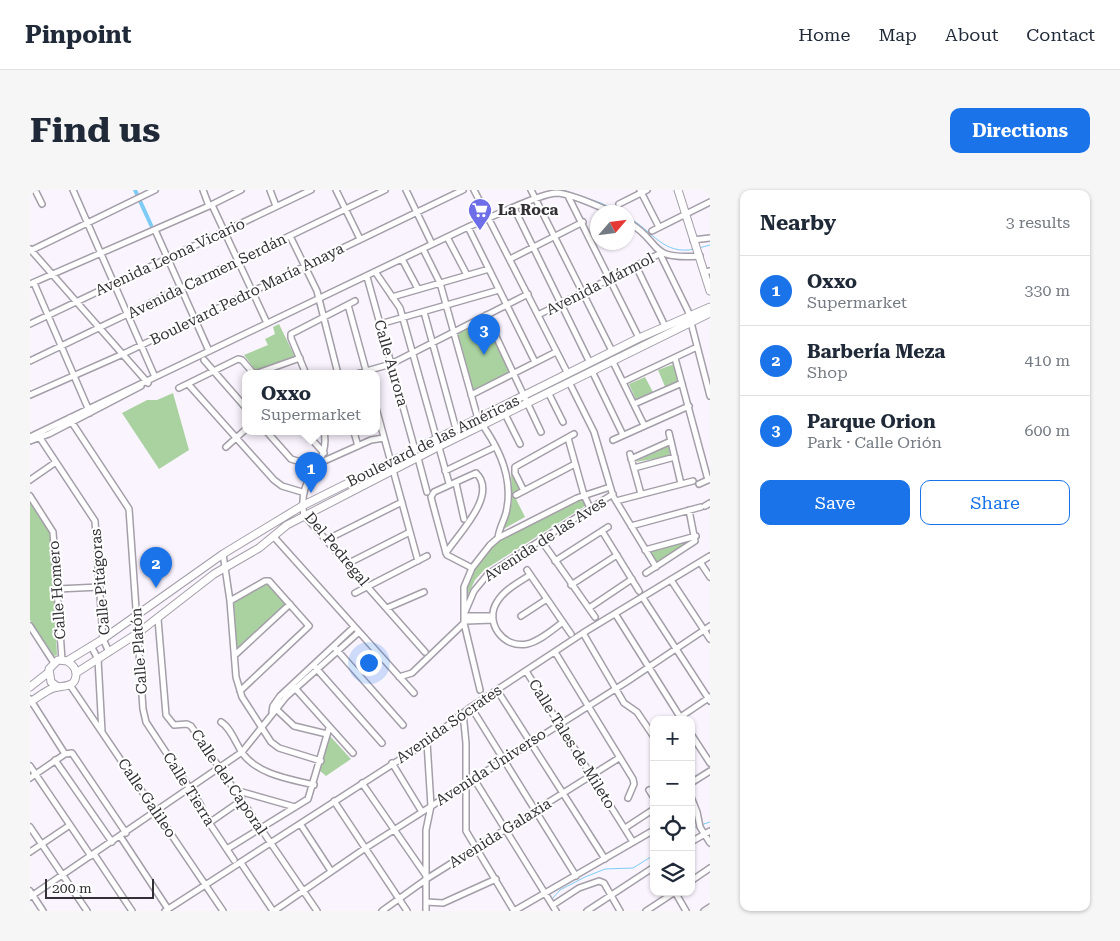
<!DOCTYPE html>
<html lang="en">
<head>
<meta charset="utf-8">
<style>
  body { margin:0; font-family:"Roboto Serif",serif; background:#f6f6f7; color:#1f2937 }
  .controls { position:absolute; right:15px; bottom:15px; display:grid; overflow:hidden; border-radius:10px; box-shadow:0 1px 4px #0004 }
  .controls button { width:45px; height:45px; display:grid; place-items:center; padding:0; border:0; border-bottom:1px solid #e0e1e3; background:#fff; color:#1f2937; font:25px sans-serif }
  .compass { position:absolute; left:560px; top:15px; width:45px; height:45px; border-radius:50%; background:#fff; box-shadow:0 1px 4px #0004; rotate:62deg }
  .scale { position:absolute; left:15px; bottom:12px; width:109px; box-sizing:border-box; padding-left:5px; border:2px solid #333136; border-top:0; font-size:14px; line-height:18px; white-space:nowrap; color:#333136; -webkit-text-stroke:4px #fff; paint-order:stroke }
  .you { position:absolute; left:338px; top:472px; width:18px; height:18px; margin:-12px; border:4px solid #fff; border-radius:50%; background:#1a73e8; box-shadow:0 0 0 8px #1a73e833 }
  .badge { display:grid; place-items:center; width:32px; height:32px; border-radius:50%; background:#1a73e8; color:#fff; font-size:16px; font-weight:700 }
  .pin { position:absolute; translate:-50% -41px; filter:drop-shadow(0 1px 2px #0008) }
  .pin::after { content:''; position:absolute; top:26px; width:18px; height:15px; background:inherit; clip-path:polygon(0 0,100% 0,50% 100%) }
  .popup { position:absolute; left:212px; top:180px; width:138px; height:65px; box-sizing:border-box; display:grid; place-content:center; border-radius:10px; background:#fff; filter:drop-shadow(0 1px 4px #0005); font-size:16px; white-space:nowrap; color:#747a83 }
  .popup b { font-size:19px; color:#1f2937 }
  .popup::after { content:''; position:absolute; left:50%; top:100%; margin-left:-10px; border:10px solid transparent; border-top-color:#fff }
  .list { margin:0; padding:0; list-style:none }
  h2 { display:flex; justify-content:space-between; align-items:center; height:65px; margin:0; padding:0 20px; font-size:21px }
  h2 small { font-size:16px; font-weight:400; color:#747a83 }
  .list li { display:grid; grid-template-columns:32px 1fr auto; gap:15px; align-items:center; box-sizing:border-box; height:70px; padding:0 20px; border-top:1px solid #e0e1e3 }
  .list b { display:block; font-size:19px; white-space:nowrap }
  .list p { margin:0; font-size:16px; white-space:nowrap; color:#747a83 }
  .list em { font-size:16px; font-style:normal; color:#747a83 }
  .actions { display:flex; gap:10px; padding:15px 20px }
  .actions a { flex:1; padding:11px 0; border:1px solid #1a73e8; border-radius:10px; text-align:center; font-size:18px; color:#1a73e8 }
  .actions .main { background:#1a73e8; color:#fff }
  .icon { flex:none; width:28px; height:28px; fill:none; stroke:currentColor; stroke-width:2; stroke-linecap:round; stroke-linejoin:round }
  .map { position:relative; flex:none; width:680px; height:721px; overflow:hidden; border-radius:10px }
  header { display:flex; align-items:center; gap:30px; box-sizing:border-box; height:70px; padding:0 25px; background:#fff; border-bottom:1px solid #e0e1e3 }
  header strong { font-size:24px }
  nav { display:flex; gap:28px; margin-inline-start:auto; font-size:18px }
  .intro { display:flex; align-items:center; justify-content:space-between; box-sizing:border-box; height:120px; padding:0 30px }
  h1 { margin:0; font-size:35px }
  .button { padding:12px 22px; border-radius:10px; background:#1a73e8; color:#fff; font-size:18px; font-weight:700 }
  main { display:flex; gap:30px; padding:0 30px }
  aside { flex:1; background:#fff; border-radius:10px; box-shadow:0 1px 4px #0004 }
  .map>svg:first-child { display:block }
  .green { fill:#aad2a0 }
  .lines { fill:none; stroke-linecap:round; stroke-linejoin:round }
  .stream { stroke:#7eccf5; stroke-width:1 }
  .canal { stroke:#7eccf5; stroke-width:4 }
  .minor-casing { stroke:#a49ea9; stroke-width:8 }
  .major-casing { stroke:#a49ea9; stroke-width:9 }
  .minor { stroke:#fff; stroke-width:5 }
  .major { stroke:#fff; stroke-width:7 }
  .labels { text-anchor:middle; dominant-baseline:central; stroke-width:4; stroke-linejoin:round; paint-order:stroke }
  .poi-label { font-size:15px; font-weight:bold; fill:#333136; stroke:#fff; text-anchor:start }
  .street-label { font-size:15px; fill:#333136; stroke:#fff }
</style>
</head>
<body>
<header>
<strong>Pinpoint</strong>
<nav><a>Home</a><a>Map</a><a>About</a><a>Contact</a></nav>
</header>
<div class="intro"><h1>Find us</h1><a class="button">Directions</a></div>
<main>
<div class="map">
<svg width="680" height="721" viewBox="0 0 680 721">
  <rect width="100%" height="100%" fill="#faf4ff"/>
  <path class="green" d="M457,129L483,183L444,202L428,144Z
    M249,134L265,167L226,181L214,165L238,155L235,149L245,144L243,137Z
    M644,174L650,193L636,199L628,180Z
    M615,187L624,204L607,212L599,194Z
    M143,203L159,260L129,279L92,223L117,210H127Z
    M639,255L640,266L606,272L607,271Z
    M481,282L490,301L484,305L495,327L472,340L482,312Z
    M551,307L556,312L555,316L454,380L445,390L436,409L435,403L445,374L461,353Z
    M0,313L21,343L27,465L24,466L0,430Z
    M660,351L628,374L621,363L622,361Z
    M237,393L257,414L206,459L203,410Z
    M300,546L321,569L296,586L290,581Z"/>
  <g class="lines">
    <path class="stream" d="M524,0H532
      M533,0L571,13L589,22
      M598,27C623,41 633,66 665,59
      M669,58L680,55
      M671,635L680,632
      M661,640L667,636
      M522,709L530,700L555,687L575,679L603,678L624,665"/>
    <path class="canal" d="M105,0L121,35"/>
    <g class="minor-casing">
      <path id="minor" d="M5,0L12,14
        M43,0L125,187
        M173,0L179,16
        M240,0L246,16
        M306,0L330,49
        M376,0L402,54
        M444,0L538,184
        M501,0L582,161
        M610,0L629,37
        M538,6L609,148
        M589,14L617,0
        M182,15L237,133
        M484,18L560,173
        M598,32C634,53 615,70 670,66
        M438,37L505,172
        M125,40L179,161
        M622,41L680,12
        M260,46L287,101L308,184
        M417,47L437,85
        M663,50L680,48
        M0,59L118,193
        M393,59L410,93L448,229C467,254 483,286 477,318C476,328 469,337 468,348
        M0,61L125,0
        M630,64L658,121L680,206
        M372,69L388,99
        M480,69L553,32
        M606,76L635,136
        M675,82L680,81
        M346,83L370,118L419,293
        M337,87L385,260
        M4,93L60,223
        M0,94L179,16L211,0
        M362,107L459,79
        M318,115L337,184
        M394,122L426,239
        M456,125L511,242
        M508,125L631,63
        M0,134L281,0
        M350,134L469,100
        M645,168L678,290
        M174,170L216,218
        M582,170L614,235
        M0,171L355,0
        M562,181L593,245
        M225,184L270,168
        M276,184L261,148V144L325,111
        M326,184L361,174L498,104
        M539,192L564,242L583,306L626,377
        M593,192L667,157
        M159,195L244,290L252,296L272,302
        M149,198L208,169L212,170L224,184
        M518,202L533,232
        M0,205L93,164L433,0
        M441,205L526,162
        M604,214L652,193
        M346,218L388,371
        M475,224L490,254
        M39,228L99,319L113,519L116,532L170,614L178,631L204,670
        M237,242L261,269L283,276L341,250L354,248
        M275,242L294,263
        M294,242C301,276 266,284 274,325L395,462
        M324,242L328,256
        M639,243L651,294
        M8,245L65,331L73,449L79,462
        M0,247L438,37C458,29 508,4 526,3C540,3 568,16 581,22
        M538,248L554,305L560,318
        M583,250L659,216
        M0,251L19,244L111,196
        M196,257L216,239
        M600,264L611,304
        M388,268L397,302
        M601,269L641,251
        M604,278L645,267
        M415,281L465,257
        M0,290L26,272
        M426,293L434,329
        M669,294L680,289
        M494,301L485,283V277L544,244
        M486,305L545,274
        M0,306L23,342L32,470
        M586,311L663,291
        M675,316L680,313
        M601,336L671,317
        M572,341L609,401
        M244,347L384,503
        M296,350L372,312
        M511,350L565,427
        M615,360L666,346
        M416,363C427,345 469,305 446,283L404,302L401,307L403,315L416,363L417,365L442,378
        M193,364L200,411L206,487L212,507L241,552L249,558L291,571
        M525,371L578,337
        M670,372L680,387
        M317,374L380,342
        M497,380L541,444
        M616,383L665,351L659,320
        M500,385C489,392 474,400 467,412C454,432 473,459 497,454C510,451 522,440 533,432
        M641,390L680,449
        M541,395L587,365
        M27,399L70,397
        M325,403L397,366
        M613,408L680,511
        M200,411L235,391H239L279,436L210,501
        M357,418L394,402
        M559,418L602,389
        M435,422L444,401L458,384L583,304
        M586,425L652,530
        M436,426H463
        M491,426L517,409
        M128,429L136,525L144,535L157,534L161,536L287,721
        M436,431L463,430
        M0,436L24,473
        M553,443L594,513L607,522L624,547
        M61,456L68,469L72,542
        M305,458L373,535
        M525,462L603,589L604,594L598,608
        M205,465L260,414
        M285,477L352,553
        M496,481L603,652
        M369,487L382,483L434,433
        M40,495L193,721
        M264,497L323,563
        M450,500L434,433V397L442,378L460,355L468,348L547,308L580,297
        M467,500L575,669
        M0,509L35,564L42,563L96,643
        M244,517L264,536L297,544
        M441,517L546,686
        M242,522L243,516L250,506L324,437
        M433,523L436,553V641L484,721
        M646,530L680,507
        M191,532C201,538 206,554 213,564C229,585 260,589 284,595
        M661,544L680,573
        M25,570L82,652
        M362,573L392,622
        M0,576L61,666
        M0,588L35,564
        M444,589L526,721
        M332,593L397,687
        M661,593L680,581
        M205,600L265,617
        M619,600L624,608
        M661,607L667,622L670,637L680,653
        M304,611L377,721
        M179,633L212,610
        M271,635L301,681
        M0,637L57,721
        M595,638L624,619
        M90,646L138,719
        M661,652L680,641
        M197,659L278,609L299,538
        M0,662L40,635
        M64,664L102,721
        M211,673L243,721
        M661,691L680,678
        M0,701L13,721
        M645,702L656,721
        M0,707L212,562L256,507L329,442
        M396,712L413,713L466,689
        M523,715L549,698L569,691L574,693L590,721
        M135,721L397,552L441,517L553,443L680,366
        M244,721L334,659L598,491L680,436
        M352,721L398,688L589,568
        M396,721V640L401,616L397,552
        M484,721L624,640
        M557,721L624,677
        M616,721L645,702
        M674,721L680,717"/>
    </g>
    <g class="major-casing">
      <path id="major" d="M648,0L680,101
        M37,471L73,449L193,364L272,316L609,148L680,117
        M46,483L108,443L184,384L229,358L257,335L408,257L680,123
        M0,497L19,482
        M0,512C7,508 14,502 21,499C30,494 46,500 46,484C46,478 42,474 37,471L28,470L19,479L21,492L28,497"/>
    </g>
    <use href="#minor" class="minor"/>
    <use href="#major" class="major"/>
  </g>
  <defs>
    <g id="supermarket-pin" transform="scale(1.25)"><path d="M0 17L-7.5 6A9.5 9.5 0 1 1 7.5 6Z" fill="#6d6ee8" stroke="#fff"/><path d="M-6-5.5h2.5l.6 2H6L4.5 2H-2.5L-4.4-4H-6ZM-1.5 3.2a1.3 1.3 0 1 0 .1 0ZM3 3.2a1.3 1.3 0 1 0 .1 0Z" fill="#fff"/></g>
  </defs>
  <g fill-rule="evenodd">
    <use href="#supermarket-pin" x="450" y="20"/>
  </g>
  <g class="labels">
    <g class="poi-label">
      <text x="468" y="20">La Roca</text>
    </g>
    <g class="street-label">
      <text transform="translate(140 67) rotate(-25)">Avenida Leona Vicario</text>
      <text transform="translate(177 86) rotate(-26)">Avenida Carmen Serdán</text>
      <text transform="translate(570 94) rotate(-27)">Avenida Mármol</text>
      <text transform="translate(217 104) rotate(-26)">Boulevard Pedro María Anaya</text>
      <text transform="translate(361 173) rotate(74)">Calle Aurora</text>
      <text transform="translate(403 251) rotate(-26)">Boulevard de las Américas</text>
      <text transform="translate(515 349) rotate(-33)">Avenida de las Aves</text>
      <text transform="translate(307 359) rotate(50)">Del Pedregal</text>
      <text transform="translate(70 392) rotate(-95)">Calle Pitágoras</text>
      <text transform="translate(27 400) rotate(-94)">Calle Homero</text>
      <text transform="translate(109 461) rotate(-94)">Calle Platón</text>
      <text transform="translate(419 534) rotate(-35)">Avenida Sócrates</text>
      <text transform="translate(542 554) rotate(58)">Calle Tales de Mileto</text>
      <text transform="translate(461 577) rotate(-33)">Avenida Universo</text>
      <text transform="translate(199 592) rotate(56)">Calle del Caporal</text>
      <text transform="translate(159 599) rotate(58)">Calle Tierra</text>
      <text transform="translate(117 608) rotate(56)">Calle Galileo</text>
      <text transform="translate(470 643) rotate(-32)">Avenida Galaxia</text>
    </g>
  </g>
</svg>
<div class="controls">
<button>+</button>
<button>−</button>
<button><svg class="icon" aria-label="locate" viewBox="0 0 24 24"><circle cx="12" cy="12" r="6"/><path d="M12 2v4M12 18v4M2 12h4M18 12h4"/></svg></button>
<button><svg class="icon" aria-label="layers" viewBox="0 0 24 24"><path d="M12 4l9 5-9 5-9-5zM3 14l9 5 9-5"/></svg></button>
</div>
<svg class="compass" viewBox="-18 -18 36 36"><path d="M0-13l5 13h-10z" fill="#e53935"/><path d="M0 13l5-13h-10z" fill="#747a83"/></svg>
<div class="scale">200 m</div>
<div class="you"></div>
<div class="pin badge" style="left:281px;top:303px">1</div>
<div class="popup"><b>Oxxo</b>Supermarket</div>
<div class="pin badge" style="left:126px;top:398px">2</div>
<div class="pin badge" style="left:454px;top:165px">3</div>
</div>
<aside>
<h2>Nearby<small>3 results</small></h2>
<ul class="list">
<li><span class="badge">1</span><div><b>Oxxo</b><p>Supermarket</p></div><em>330 m</em></li>
<li><span class="badge">2</span><div><b>Barbería Meza</b><p>Shop</p></div><em>410 m</em></li>
<li><span class="badge">3</span><div><b>Parque Orion</b><p>Park · Calle Orión</p></div><em>600 m</em></li>
</ul>
<div class="actions"><a class="main">Save</a><a>Share</a></div>
</aside>
</main>
</body>
</html>
